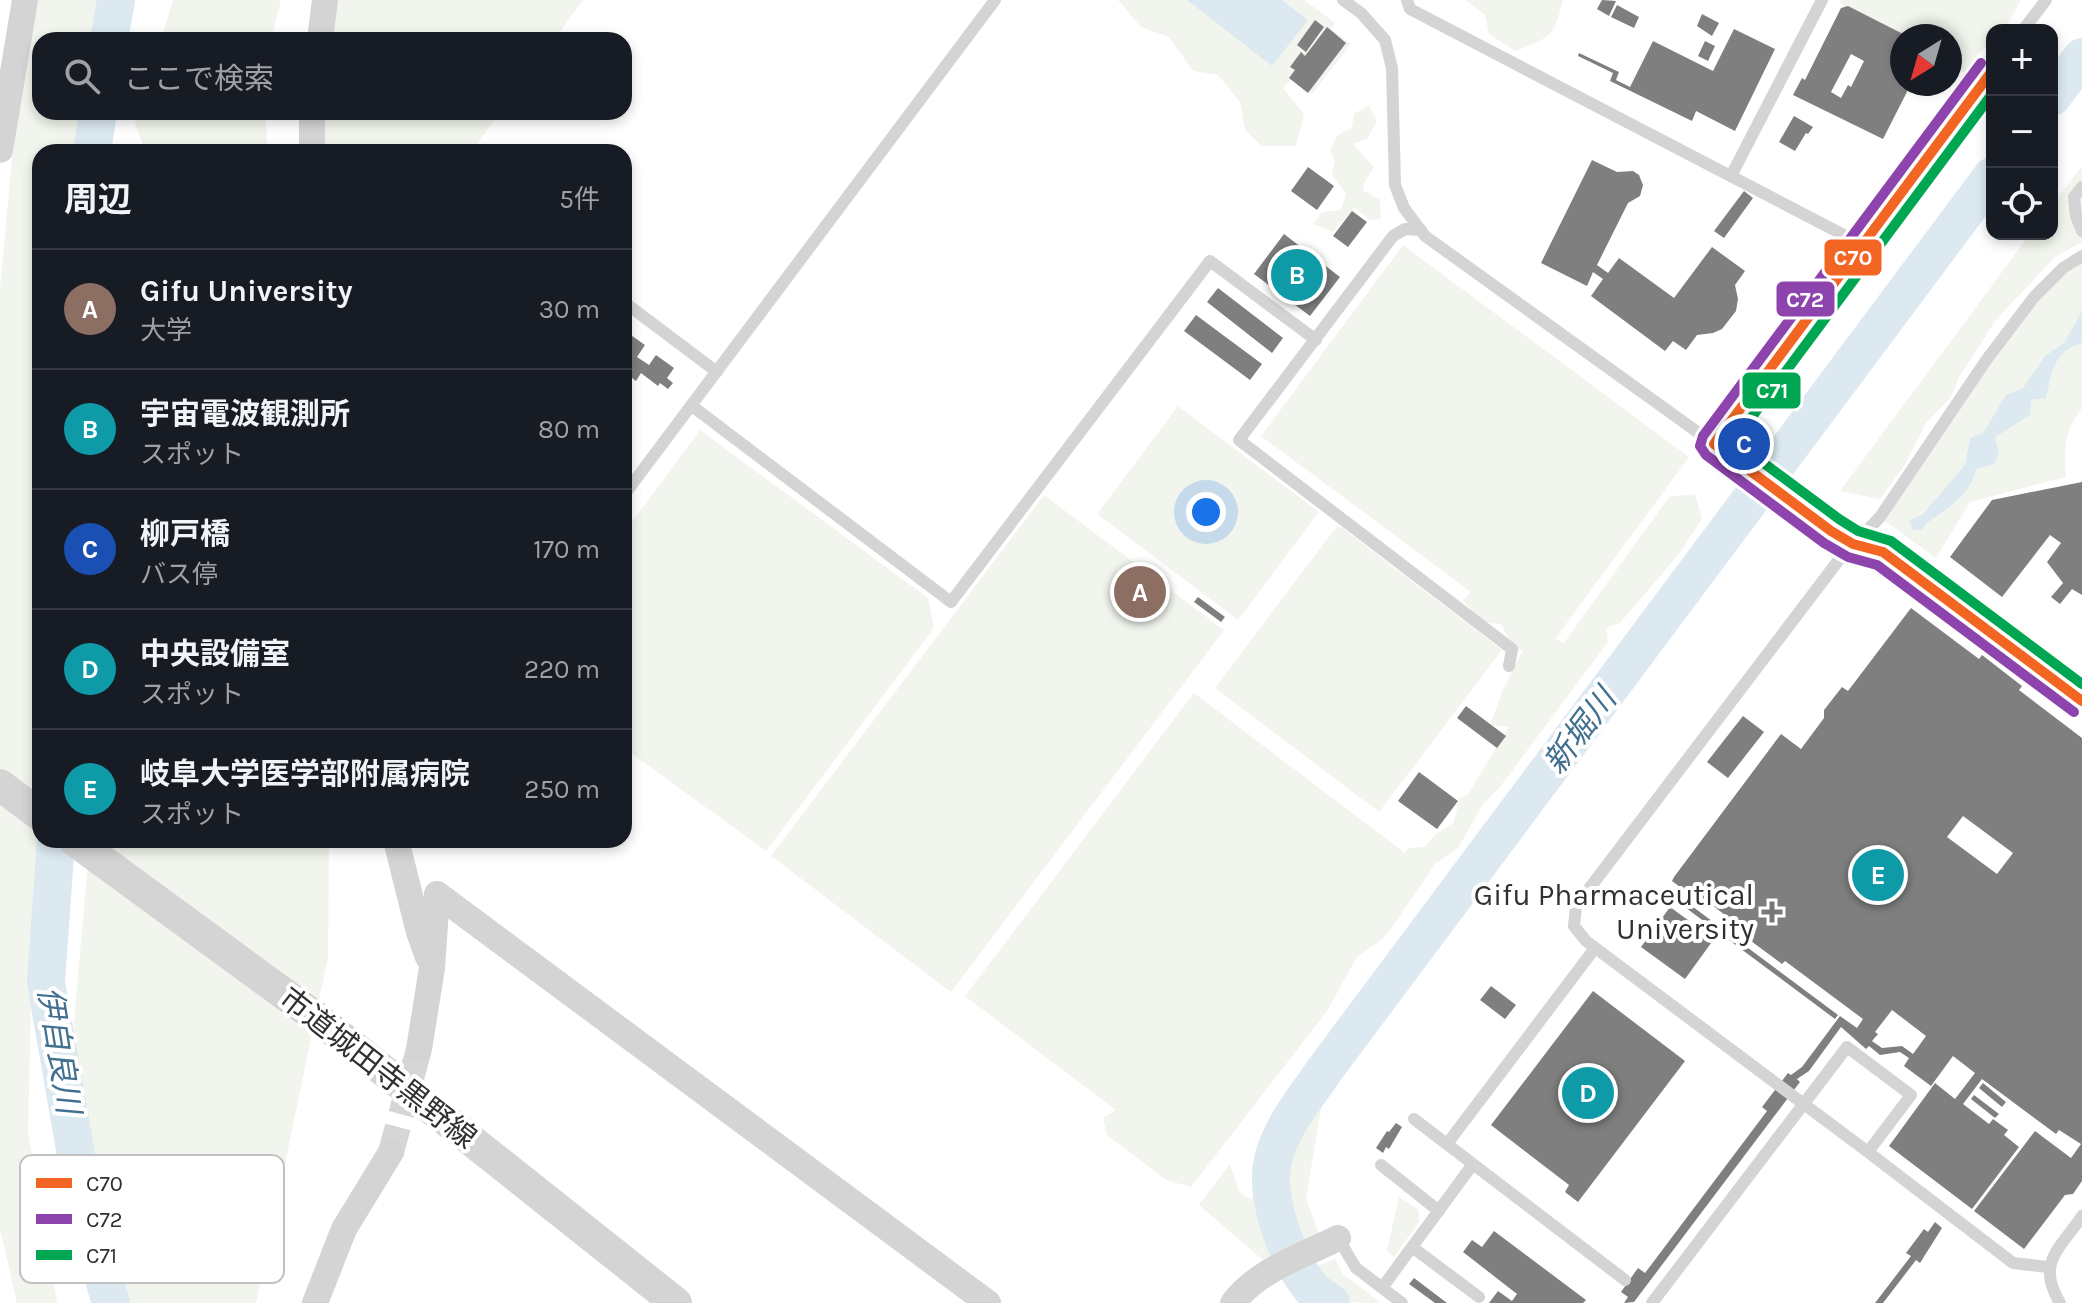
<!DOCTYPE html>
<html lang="ja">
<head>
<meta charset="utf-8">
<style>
  body { margin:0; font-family:Karla,"Noto Sans JP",sans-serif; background:#242831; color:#f1f3f6 }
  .controls { position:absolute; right:24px; top:24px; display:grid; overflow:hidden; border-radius:16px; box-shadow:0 4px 12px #0003 }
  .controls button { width:72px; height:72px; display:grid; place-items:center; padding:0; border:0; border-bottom:2px solid #363941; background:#171b24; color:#f1f3f6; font:40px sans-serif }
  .compass { position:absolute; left:1890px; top:24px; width:72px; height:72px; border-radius:50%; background:#171b24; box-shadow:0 4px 12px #0003; rotate:217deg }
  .you { position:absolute; left:1206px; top:512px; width:28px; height:28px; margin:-20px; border:6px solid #fff; border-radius:50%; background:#1a73e8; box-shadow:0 0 0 12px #1a73e833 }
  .badge { display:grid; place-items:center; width:52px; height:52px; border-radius:50%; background:#d93025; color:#fff; font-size:26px; font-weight:700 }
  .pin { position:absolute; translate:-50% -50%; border:4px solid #fff; box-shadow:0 2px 8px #0006 }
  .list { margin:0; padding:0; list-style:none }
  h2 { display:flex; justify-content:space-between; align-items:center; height:104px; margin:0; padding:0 32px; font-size:34px }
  h2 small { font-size:26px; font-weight:400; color:#9ea1a6 }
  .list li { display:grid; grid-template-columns:52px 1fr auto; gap:24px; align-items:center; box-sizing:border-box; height:120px; padding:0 32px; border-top:2px solid #363941 }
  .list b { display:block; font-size:30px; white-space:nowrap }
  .list p { margin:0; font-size:26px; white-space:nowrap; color:#9ea1a6 }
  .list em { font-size:26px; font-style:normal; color:#9ea1a6 }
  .icon { flex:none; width:44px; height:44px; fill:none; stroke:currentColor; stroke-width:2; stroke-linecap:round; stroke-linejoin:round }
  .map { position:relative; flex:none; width:2082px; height:1303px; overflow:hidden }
  .search { position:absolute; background:#171b24; box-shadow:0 4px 12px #0003; left:32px; top:32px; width:600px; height:88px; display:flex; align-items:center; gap:20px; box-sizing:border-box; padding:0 28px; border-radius:24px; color:#9ea1a6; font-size:30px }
  .panel { position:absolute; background:#171b24; box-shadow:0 4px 12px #0003; left:32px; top:144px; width:600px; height:704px; border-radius:24px }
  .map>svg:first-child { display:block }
  .green { fill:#f1f5ed }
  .water { fill:#dce9f1 }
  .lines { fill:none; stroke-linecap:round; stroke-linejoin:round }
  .river { stroke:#dce9f1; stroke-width:38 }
  .building { fill:#7f7f7f; fill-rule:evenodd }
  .minor-tunnel { stroke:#d6d6d6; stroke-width:26; stroke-dasharray:26 13; stroke-linecap:butt }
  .service { stroke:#d4d4d4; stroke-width:12 }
  .minor { stroke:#d4d4d4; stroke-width:26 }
  .tertiary { stroke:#d4d4d4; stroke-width:32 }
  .bus-1-casing { stroke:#fff; stroke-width:16 }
  .bus-2-casing { stroke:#fff; stroke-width:16 }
  .bus-3-casing { stroke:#fff; stroke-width:16 }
  .bus-1 { stroke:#f26522; stroke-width:10 }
  .bus-2 { stroke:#8e44ad; stroke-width:10 }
  .bus-3 { stroke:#00a651; stroke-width:10 }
  .poi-dot { fill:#787878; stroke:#fff; stroke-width:3 }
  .labels { text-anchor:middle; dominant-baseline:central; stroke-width:8; stroke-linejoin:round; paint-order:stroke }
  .poi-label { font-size:30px; fill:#303030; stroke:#fff; text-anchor:end }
  .street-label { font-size:30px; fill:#303030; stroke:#fff }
  .water-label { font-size:32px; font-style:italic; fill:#42708f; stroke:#fff }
  .key { fill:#fff; stroke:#c1c1c1; stroke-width:2 }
  .key-label { font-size:22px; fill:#303030 }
  .line-badge { stroke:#fff; stroke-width:3 }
  .badge-label { font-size:22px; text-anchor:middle; font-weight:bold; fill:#fff }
</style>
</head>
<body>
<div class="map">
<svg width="2082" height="1303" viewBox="0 0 2082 1303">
  <rect width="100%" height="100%" fill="#fff"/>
  <path class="green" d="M38,0H104L98,40H40V112H86L83,152H40V834L33,923L28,1132L57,1303H17L0,1229V289L21,62Z
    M173,0H281L271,40H161Z
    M329,0H583L554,40H325Z
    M1118,0H1304L1335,23L1331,29L1351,44L1312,94L1292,79L1283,88L1304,114L1296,146H1262L1245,130L1240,102L1218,75L1193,71L1169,37L1141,27Z
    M1465,0H1563C1554,37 1550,38 1515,51L1489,34L1485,15Z
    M1839,0H2021L2004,30H1992V44L1978,53L1969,73L1950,71V36C1932,36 1915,33 1898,36L1877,20L1849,13Z
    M1369,105L1377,121L1367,139L1353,144L1374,167L1364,183L1363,190L1380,200L1381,219L1370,220L1355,208L1333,232L1313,224L1322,212L1341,210L1346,194L1332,175L1335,161L1330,151L1337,136L1352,127L1354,114Z
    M139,112H265L268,152H146L135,124Z
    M319,112H500L471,152H315Z
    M2082,166V242L2055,257L1995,321L1958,379L1951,397L1926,423L1904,466L1880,499L1840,491L2030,234H2052V205Z
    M1403,245L1689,457L1555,639L1564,643L1669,497L1695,494L1702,519L1679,554L1620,623L1606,628L1608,642L1500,787L1483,804L1458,848L1436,863L1385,937L1357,957L1327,1011L1191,1187L1166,1180L1107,1135L1103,1118L1116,1110L965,996L1194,693L1405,853L1408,848L1424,847L1435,835L1454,822L1459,799L1468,794L1509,727L1490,725L1502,692L1523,650L1515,651L1501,624L1480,621L1463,600L1471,592L1261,436Z
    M2082,261V408C2064,430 2064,450 2066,477L1970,502L1936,558L1885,521C1922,464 1959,407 1999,352C2023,320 2048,285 2082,261Z
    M1178,406L1319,512L1238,620L1097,514Z
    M700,430L928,598L934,628L766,851L624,748V533Z
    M1044,495L1224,630L951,992L771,856Z
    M1338,525L1502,650L1379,812L1215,688Z
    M90,840H329L328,957L256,1303H127L110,1261L70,1068Z
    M1305,1099L1322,1102L1306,1199L1319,1234L1263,1260L1199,1205L1230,1164L1239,1192L1250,1199L1287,1165Z
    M1399,1197L1419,1210V1222L1394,1257L1387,1250Z
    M1335,1259L1343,1274L1381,1303C1346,1303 1326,1303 1310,1269Z"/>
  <path class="water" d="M1187,0H1282L1308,20L1272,66Z
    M2082,311V343C2053,351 2052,373 2046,398L2031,400L2030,415L1995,437L1999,454L1994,464L1976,469C1972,489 1957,502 1941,513C1933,519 1926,521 1922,530H1913L1909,520L1922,515L1965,465L1970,438L1983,433L2006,395L2023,388L2045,356L2064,343Z"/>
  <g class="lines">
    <path class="river" d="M109,40L116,0
      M2052,97L2082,57
      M92,152L98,112
      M56,840L46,982L89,1230L111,1303
      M1331,1303C1324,1298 1316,1294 1311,1288C1287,1259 1264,1197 1273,1160C1281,1126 1307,1096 1326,1068L1992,176"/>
  </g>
  <path class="building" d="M1602,0L1616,1L1609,16L1597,9Z
    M1617,5L1639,17L1634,28L1611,17Z
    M1848,6L1907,36H1902V84H1911L1883,139L1793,95L1802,78L1805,80L1841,8ZM1851,54L1864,61L1851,87L1848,85L1841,98L1831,92Z
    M1702,14L1719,23L1712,36L1697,26Z
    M1315,20L1324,27L1306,52L1297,45Z
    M1327,27L1346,43L1308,93L1289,78L1295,70L1290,67L1301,52L1305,56Z
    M1734,29L1775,49L1735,131L1696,111L1692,121L1610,81L1613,73L1578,56L1579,53L1619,72L1616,80L1630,87L1653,41L1713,71Z
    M1705,41L1715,46L1708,61L1698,56Z
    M1794,116L1813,127L1808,134L1806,133L1795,151L1779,142Z
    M1592,160L1617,172L1633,171L1639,175L1643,185L1640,196L1628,203L1597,265L1608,273L1619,258L1674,298L1712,247L1745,271L1735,285L1738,299L1736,311L1722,329L1713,333L1697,335L1686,350L1673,341L1665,351L1591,296L1603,279L1593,272L1587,286L1541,263Z
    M1308,167L1334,186L1317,210L1291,191Z
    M1744,191L1753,198L1724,238L1714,231Z
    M1352,211L1367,222L1348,247L1333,236Z
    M1284,234L1340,277L1310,316L1254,274Z
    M1218,288L1283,338L1272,353L1207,302Z
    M1196,315L1262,364L1250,380L1184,331Z
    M625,331L645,345L637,357L649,365L656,355L674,368L667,378L673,383L668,389L660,383L658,386L641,373L636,381L624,372L629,364L624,360Z
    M2082,482V595L2072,589L2060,604L2051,597L2063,583L2047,562L2061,543L2050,535L2002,597L1950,557L1992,500Z
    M1198,597L1225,617L1221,622L1194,602Z
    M1911,608L1979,659L1982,655L2022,686L2019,690L2082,738V1181L2073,1194L2065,1195L2024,1249L1974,1211L2035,1131L2071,1158L2081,1144L2059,1130L2056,1134L1982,1079L1963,1104L1989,1124L1993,1119L2008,1130L2004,1135L2019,1147L1972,1209L1889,1146L1935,1083L1955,1099L1975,1073L1953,1056L1931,1086L1904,1066L1909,1058L1900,1052L1880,1055L1869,1046L1866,1049L1841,1027L1809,1071L1797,1079L1800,1082L1634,1302L1624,1303L1628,1297L1621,1292L1638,1268L1645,1273L1767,1111L1762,1107L1788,1073L1791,1075L1802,1067L1840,1016L1857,1028L1863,1019L1785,961L1782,964L1751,941L1754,937L1704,899L1701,903L1672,881L1674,877L1781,734L1801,749L1824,718V710L1842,687L1848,691ZM1963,816L2013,853L1997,874L1947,837ZM1892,1010L1926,1036L1913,1054L1902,1046L1882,1048L1872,1041L1878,1034L1875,1032Z
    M1466,706L1506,736L1497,748L1457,718Z
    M1743,716L1764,732L1728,778L1707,762Z
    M1419,772L1458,801L1437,829L1398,801Z
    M1677,895L1838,1015L1835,1019L1674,899Z
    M1670,907L1714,939L1685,979L1641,947Z
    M1491,986L1516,1005L1505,1019L1480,1000Z
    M1593,991L1685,1061L1578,1202L1565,1192L1569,1185L1491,1125Z
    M1983,1083L2006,1102L2002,1107L1979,1088Z
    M1974,1095L1999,1114L1995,1118L1971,1099Z
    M1396,1123L1402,1127L1389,1149L1386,1147L1383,1153L1376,1148L1387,1131L1389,1132Z
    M1935,1222L1942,1228L1920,1263L1916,1260L1883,1303H1875L1911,1256L1906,1253L1924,1229L1928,1232Z
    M1494,1231L1586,1300L1583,1303H1489L1498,1291L1512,1301L1517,1294L1463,1252L1472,1240L1482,1247Z
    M1414,1278L1447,1303H1435L1409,1284Z"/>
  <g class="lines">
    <path class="minor-tunnel" d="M391,1152L419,1049"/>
    <path class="service" d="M1343,0L1361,13L1385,40L1392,68L1395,185L1404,208L1425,236L1746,467L1831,531L1853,544L1883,552L2082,701
      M1407,0L1410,9L1861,244
      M2023,30L2046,0
      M1731,176L1822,0
      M2082,187L2074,197L2076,216L2082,231
      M1421,230L1405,229L1393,236L1239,440L1512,649L1509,666
      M624,302L717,372
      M692,406L951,602L1210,261L1316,340
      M1714,444L1992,71
      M624,495L995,0
      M1414,1119L1625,1280
      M1447,1144L1595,948
      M1868,1152L1586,941L1574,926L1576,906L1838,561L1880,517L1987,359L2034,297L2063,268L2082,256
      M1381,1165L1439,1211
      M1338,1238L1356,1268L1402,1303
      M1412,1247L1473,1164
      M1382,1288L1412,1247L1479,1297
      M1652,1303L1847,1047L1911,1095L1868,1152L2013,1263L2048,1267
      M2060,1303C2036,1263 2059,1250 2082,1216"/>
    <path class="minor" d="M320,40L325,0
      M0,150L25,0
      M312,152V112
      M396,840L419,932L428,957
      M437,894L988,1303
      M419,1049L432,968L437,894
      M315,1303L344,1229L391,1152
      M1233,1303C1258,1270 1302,1256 1338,1238"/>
    <path class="tertiary" d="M0,785L40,815
      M74,840L321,1021L676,1303"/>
    <g class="bus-1-casing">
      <path id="bus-1" d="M1714,444L1992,71
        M1714,444L1831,531L1853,544L1883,552L2082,701"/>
    </g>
    <g class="bus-2-casing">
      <path id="bus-2" d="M1981,63L1703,436L1700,446L1706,455L1824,543L1848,557L1877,565L2074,712"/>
    </g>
    <g class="bus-3-casing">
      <path id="bus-3" d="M1992,94L1734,441L1839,519L1858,531L1891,541L2082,684"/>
    </g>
    <use href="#bus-1" class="bus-1"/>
    <use href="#bus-2" class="bus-2"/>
    <use href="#bus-3" class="bus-3"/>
  </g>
  <path class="poi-dot" d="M1768 900h8v8h8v8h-8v8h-8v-8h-8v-8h8z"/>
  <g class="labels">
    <g class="poi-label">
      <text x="1754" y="895">Gifu Pharmaceutical<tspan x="1754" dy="34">University</tspan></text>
    </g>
    <g class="street-label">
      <text transform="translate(378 1068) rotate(38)">市道城田寺黒野線</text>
    </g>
    <g class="water-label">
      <text transform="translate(1580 731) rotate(-53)">新堀川</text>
      <text transform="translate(59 1050) rotate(81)">伊自良川</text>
    </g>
  </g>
  <rect x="20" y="1155" width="264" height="128" rx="12" class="key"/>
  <rect x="36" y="1178" width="36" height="10" fill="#f26522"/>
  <rect x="36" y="1214" width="36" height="10" fill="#8e44ad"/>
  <rect x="36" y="1250" width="36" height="10" fill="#00a651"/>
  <g class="key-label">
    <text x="86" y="1191">C70</text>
    <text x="86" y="1227">C72</text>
    <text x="86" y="1263">C71</text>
  </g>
  <g class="line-badge">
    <rect x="1823" y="238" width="60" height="39" rx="8" fill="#f26522"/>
    <rect x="1775" y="280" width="61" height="38" rx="8" fill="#8e44ad"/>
    <rect x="1741" y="371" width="61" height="39" rx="8" fill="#00a651"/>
  </g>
  <g class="badge-label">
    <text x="1853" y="265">C70</text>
    <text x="1805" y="307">C72</text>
    <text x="1772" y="398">C71</text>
  </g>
</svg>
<div class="controls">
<button>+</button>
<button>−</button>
<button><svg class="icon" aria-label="locate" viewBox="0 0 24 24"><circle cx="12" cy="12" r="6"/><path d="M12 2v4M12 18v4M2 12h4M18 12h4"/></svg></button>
</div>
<svg class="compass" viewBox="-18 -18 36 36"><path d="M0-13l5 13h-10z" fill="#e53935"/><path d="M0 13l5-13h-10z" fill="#9ea1a6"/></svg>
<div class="you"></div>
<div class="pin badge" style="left:1140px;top:592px;background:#8d6e63">A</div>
<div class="pin badge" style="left:1297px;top:275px;background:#0f9aa8">B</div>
<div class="pin badge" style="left:1744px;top:444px;background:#1a4fb4">C</div>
<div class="pin badge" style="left:1588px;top:1093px;background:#0f9aa8">D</div>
<div class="pin badge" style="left:1878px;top:875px;background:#0f9aa8">E</div>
<div class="search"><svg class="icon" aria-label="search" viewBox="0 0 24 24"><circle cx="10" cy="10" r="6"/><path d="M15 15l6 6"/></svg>ここで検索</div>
<section class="panel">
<h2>周辺<small>5件</small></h2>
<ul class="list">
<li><span class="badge" style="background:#8d6e63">A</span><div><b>Gifu University</b><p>大学</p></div><em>30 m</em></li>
<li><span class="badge" style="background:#0f9aa8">B</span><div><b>宇宙電波観測所</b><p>スポット</p></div><em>80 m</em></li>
<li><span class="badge" style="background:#1a4fb4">C</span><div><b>柳戸橋</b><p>バス停</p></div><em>170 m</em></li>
<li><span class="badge" style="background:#0f9aa8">D</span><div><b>中央設備室</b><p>スポット</p></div><em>220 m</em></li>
<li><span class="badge" style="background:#0f9aa8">E</span><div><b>岐阜大学医学部附属病院</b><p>スポット</p></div><em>250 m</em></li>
</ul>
</section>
</div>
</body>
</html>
